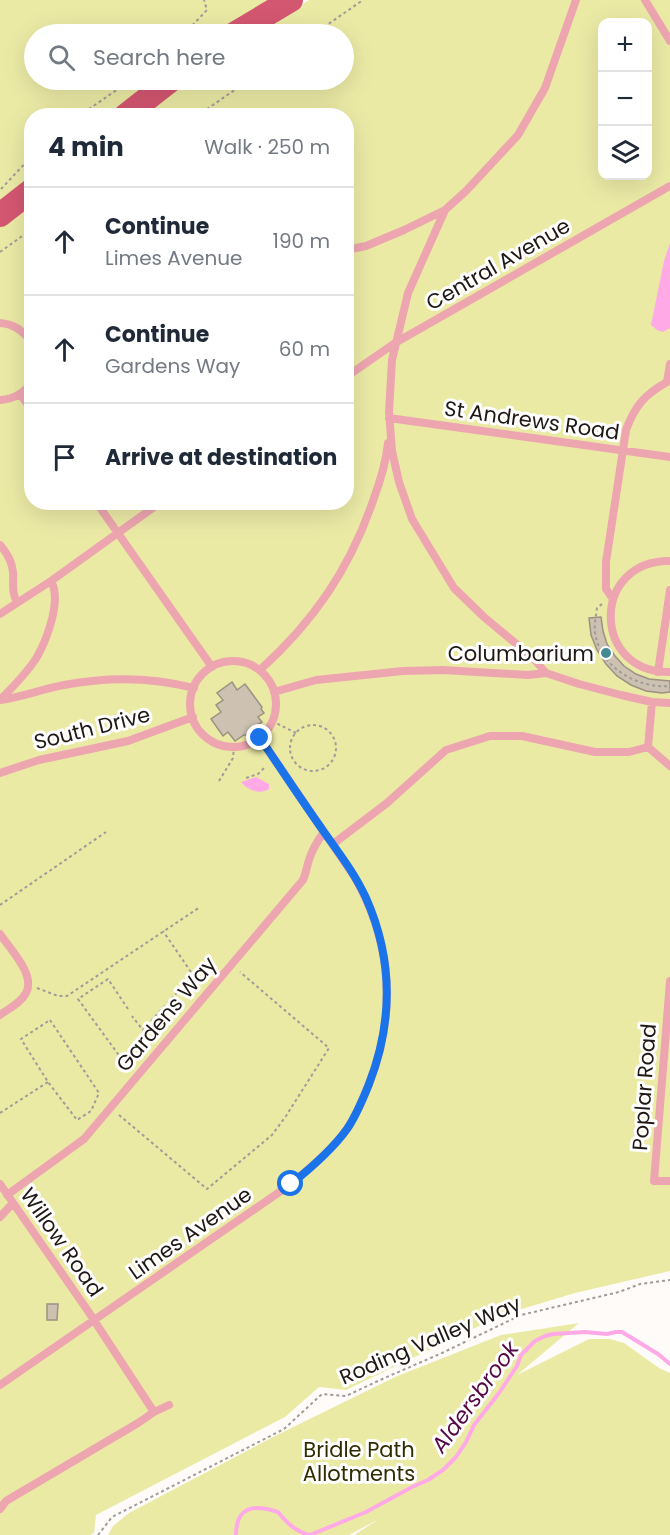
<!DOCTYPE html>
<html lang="en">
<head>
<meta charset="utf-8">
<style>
  body { margin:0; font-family:Poppins,sans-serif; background:#f6f6f7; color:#1f2937 }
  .controls { position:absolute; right:18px; top:18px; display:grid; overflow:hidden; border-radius:12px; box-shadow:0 6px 24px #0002 }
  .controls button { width:54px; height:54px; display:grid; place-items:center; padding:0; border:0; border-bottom:2px solid #e0e1e3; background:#fff; color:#1f2937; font:30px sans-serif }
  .stop { position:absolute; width:18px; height:18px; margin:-14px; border:4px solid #1a73e8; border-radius:50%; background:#fff }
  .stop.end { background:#1a73e8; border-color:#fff; box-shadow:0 2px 6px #0008 }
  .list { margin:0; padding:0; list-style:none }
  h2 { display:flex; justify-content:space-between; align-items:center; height:78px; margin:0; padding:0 24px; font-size:26px }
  h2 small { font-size:20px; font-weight:400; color:#747a83 }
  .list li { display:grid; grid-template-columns:39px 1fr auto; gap:18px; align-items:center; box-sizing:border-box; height:108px; padding:0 24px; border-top:2px solid #e0e1e3 }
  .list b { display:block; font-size:22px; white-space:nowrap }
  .list p { margin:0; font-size:20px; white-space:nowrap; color:#747a83 }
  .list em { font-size:20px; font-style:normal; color:#747a83 }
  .icon { flex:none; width:33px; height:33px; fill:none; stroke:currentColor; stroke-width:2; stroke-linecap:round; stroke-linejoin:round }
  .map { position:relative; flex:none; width:670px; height:1535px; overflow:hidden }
  .search { position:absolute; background:#fff; box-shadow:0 6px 24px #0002; left:24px; top:24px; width:330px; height:66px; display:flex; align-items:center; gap:15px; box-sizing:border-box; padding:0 21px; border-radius:33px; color:#747a83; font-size:22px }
  .panel { position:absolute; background:#fff; box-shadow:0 6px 24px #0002; left:24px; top:108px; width:330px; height:402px; border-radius:24px }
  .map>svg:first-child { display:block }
  .green { fill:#ebeaa5; fill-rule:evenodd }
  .water { fill:#ffa9e7 }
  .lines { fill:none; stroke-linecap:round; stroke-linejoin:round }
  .stream { stroke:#ffa9e7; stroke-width:4 }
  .building { fill:#cdc1b1; stroke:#9c9182; stroke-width:1.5 }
  .path { stroke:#a09b99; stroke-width:2; stroke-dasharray:3 3; stroke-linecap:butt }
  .lane { stroke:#eda6b0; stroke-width:8 }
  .primary { stroke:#d45771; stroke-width:24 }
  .route { stroke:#1a73e8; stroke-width:8 }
  .poi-dot { fill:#438a91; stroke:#fff; stroke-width:2 }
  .labels { text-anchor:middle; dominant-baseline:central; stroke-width:6; stroke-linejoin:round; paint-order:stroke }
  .street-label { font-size:21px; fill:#1f1815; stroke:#fff }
  .poi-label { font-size:21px; fill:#1f1815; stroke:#fff; text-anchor:end }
  .park-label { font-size:21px; fill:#2f2d00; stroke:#fff }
  .water-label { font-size:22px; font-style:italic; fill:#540845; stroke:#fff }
</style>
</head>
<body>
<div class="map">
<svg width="670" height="1535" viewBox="0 0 670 1535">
  <rect width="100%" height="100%" fill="#fffbf9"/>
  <path class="green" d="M0,0H283L225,34H34V80H164L117,115L32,116L31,185L0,210Z
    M309,0H670V1271L575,1293L502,1315L346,1390L319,1387L285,1417L96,1515L94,1533L90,1535H0V222L31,198L32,502H346V116L139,115L191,80H344V34H258ZM602,22H648V176H602Z
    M579,1323L517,1375L589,1339H610L624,1343L659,1368L670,1373V1535H354L379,1519L349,1535H108L113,1526L129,1513L273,1437L395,1377L501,1335Z"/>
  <path class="water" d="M670,243V328L663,332L657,330L651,325L664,261Z
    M256,777L269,784V789C259,795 248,790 241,782Z"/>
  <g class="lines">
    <path class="stream" d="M236,1535C236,1506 254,1504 278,1512C287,1523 295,1531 309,1535
      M310,1535L366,1512L412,1487L428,1480L443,1470L456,1457L466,1442L474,1425L499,1393L517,1366L521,1355L535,1341L545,1336L553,1334L585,1332L607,1334L616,1332H622L658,1354L670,1364"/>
  </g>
  <path class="building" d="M601,617L603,631L607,644L615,656L624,666L636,674L649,679L670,681V692L662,693L646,691L631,685L617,676L606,664L597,650L591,635L589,618Z
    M232,682L237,690L245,684L262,707L261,709L264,713L258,717L262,722L254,727L253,731L248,735H244L235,741L228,732L223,736L211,719L221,712L216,705L223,700L217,693Z
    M47,1304H58L57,1320H47Z"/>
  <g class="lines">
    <path class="path" d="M184,34L207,10L204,0
      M314,34L363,0
      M79,116L131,80
      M197,116L249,80
      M1,189L32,156
      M0,252L32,229
      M602,604L597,608C596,616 594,624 595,632C599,667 638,689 670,686
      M272,721L296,733
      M290 748a23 23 0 1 1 46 0a23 23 0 1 1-46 0Z
      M246,778L258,774L266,766
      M219,781L233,758L234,746
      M0,905L106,832
      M37,988L58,996H67L200,907
      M128,1009L108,979L78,999L126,1065L139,1057L149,1038L132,1016
      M50,1020L99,1093L91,1111L77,1120L48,1082L21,1039Z
      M143,1030L193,975L163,931
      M0,1113L48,1082
      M119,1115L207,1189L272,1135L286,1116L329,1048L240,972
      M98,1535L112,1517L284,1429L322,1394L346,1396L380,1380L442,1353L521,1315L619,1292L640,1284L670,1280"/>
    <path class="lane" d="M645,0L670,41
      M445,210L408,293L392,360L389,412L392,451L399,482L412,519L454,588L484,617L533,658L546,673
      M346,250L366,246L404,230L445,210L466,191L518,135L545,88L576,0
      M0,323C14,324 23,331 32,342
      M346,377L395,343L670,186
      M20,394L32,410
      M0,400C14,399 25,393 32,381
      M389,418L670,457
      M96,502L212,667
      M0,545C7,553 12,562 13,572C14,584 11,591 17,602
      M670,561C591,560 591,673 670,672
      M613,599L606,589V562L626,430C635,406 644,395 667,382L670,364
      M0,614L51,581L161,502
      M190 704a43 43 0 1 1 86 0a43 43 0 1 1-86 0Z
      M260,670C314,621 349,570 373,501C380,482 386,463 388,443
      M658,672L670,590
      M274,692L316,680L403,671L443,670L528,675L546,673L579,684L621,695L652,702L670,703
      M0,700C22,697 42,689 64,685C106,677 152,677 194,688
      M0,700C13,687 27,673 37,657C47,639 62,600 51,581
      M652,702L648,747L670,766
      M0,773L39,760L128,741L193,717
      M333,844L387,803L446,750L490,736H522L595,752H629L648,747
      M0,934C10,949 36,975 26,993C21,1003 8,1009 0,1015
      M670,981L654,1181H670
      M0,1184L88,1311L154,1412L138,1423L6,1501L0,1509
      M7,1195L84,1139L303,880C306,873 307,866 309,860C312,850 318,840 324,832
      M0,1217L13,1203
      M0,1385L291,1184C310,1168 333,1149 347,1129C356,1116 363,1099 369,1084C397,1013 392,942 354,876L260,738
      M154,1412L169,1405"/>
    <path class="primary" d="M234,34L291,0
      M125,116L171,80
      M0,215L32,190"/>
  </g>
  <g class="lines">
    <path class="route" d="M260,738C281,769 302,801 324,832C339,853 355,874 366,898C393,959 393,1022 369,1084C363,1099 356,1116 347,1129C332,1150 311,1168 291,1184"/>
  </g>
  <circle class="poi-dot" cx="606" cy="653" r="6"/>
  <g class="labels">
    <g class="street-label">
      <text transform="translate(498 264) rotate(-30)">Central Avenue</text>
      <text transform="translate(532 420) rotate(8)">St Andrews Road</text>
      <text transform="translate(92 728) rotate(-14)">South Drive</text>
      <text transform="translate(166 1014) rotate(-50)">Gardens Way</text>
      <text transform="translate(644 1087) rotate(-86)">Poplar Road</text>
      <text transform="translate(190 1233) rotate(-35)">Limes Avenue</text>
      <text transform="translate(62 1242) rotate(55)">Willow Road</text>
      <text transform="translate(430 1340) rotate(-23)">Roding Valley Way</text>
    </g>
    <g class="poi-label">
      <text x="594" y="653">Columbarium</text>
    </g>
    <g class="park-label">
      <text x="359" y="1449">Bridle Path<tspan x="359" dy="24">Allotments</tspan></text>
    </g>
    <g class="water-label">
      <text transform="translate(475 1397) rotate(-54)">Aldersbrook</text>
    </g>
  </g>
</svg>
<div class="controls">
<button>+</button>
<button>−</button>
<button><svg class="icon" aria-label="layers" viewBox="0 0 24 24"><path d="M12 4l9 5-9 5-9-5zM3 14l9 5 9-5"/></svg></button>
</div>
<div class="stop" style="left:291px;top:1184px"></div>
<div class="stop end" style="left:260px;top:738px"></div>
<div class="search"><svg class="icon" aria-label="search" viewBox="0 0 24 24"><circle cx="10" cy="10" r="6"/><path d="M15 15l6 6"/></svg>Search here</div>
<section class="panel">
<h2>4 min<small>Walk · 250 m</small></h2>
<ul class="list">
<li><svg class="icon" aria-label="ahead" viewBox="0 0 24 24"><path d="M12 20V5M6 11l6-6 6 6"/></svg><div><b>Continue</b><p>Limes Avenue</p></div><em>190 m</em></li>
<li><svg class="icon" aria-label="ahead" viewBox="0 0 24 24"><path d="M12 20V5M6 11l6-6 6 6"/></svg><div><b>Continue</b><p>Gardens Way</p></div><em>60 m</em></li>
<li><svg class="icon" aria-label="arrive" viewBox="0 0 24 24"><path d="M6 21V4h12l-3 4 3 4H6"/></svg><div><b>Arrive at destination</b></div></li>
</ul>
</section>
</div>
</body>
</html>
